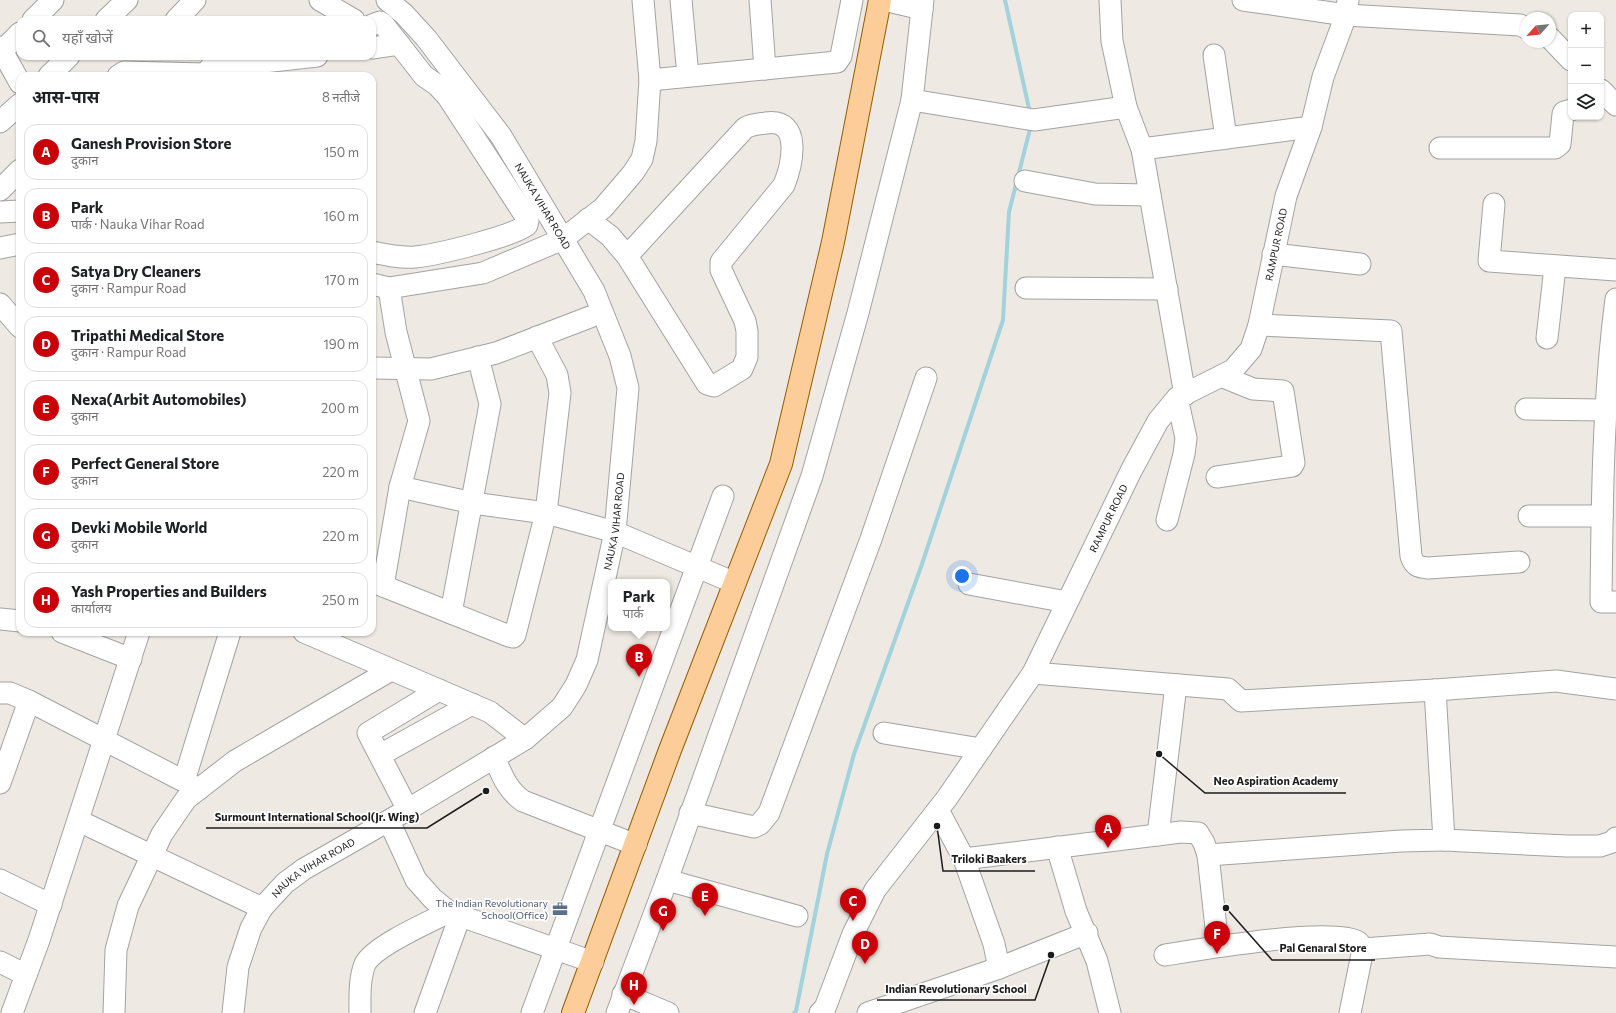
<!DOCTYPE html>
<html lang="hi">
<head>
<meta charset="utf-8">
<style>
  body { margin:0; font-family:Commissioner,"Noto Sans Devanagari",sans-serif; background:#f6f6f6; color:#202124 }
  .controls { position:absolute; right:12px; top:12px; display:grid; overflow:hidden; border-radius:8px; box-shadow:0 1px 3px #0004 }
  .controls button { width:36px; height:36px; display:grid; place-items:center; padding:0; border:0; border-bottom:1px solid #e0e0e0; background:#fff; color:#202124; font:20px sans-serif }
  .compass { position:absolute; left:1520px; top:12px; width:36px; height:36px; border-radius:50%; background:#fff; box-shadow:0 1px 3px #0004; rotate:243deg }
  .you { position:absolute; left:962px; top:576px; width:14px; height:14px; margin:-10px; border:3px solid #fff; border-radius:50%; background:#1a73e8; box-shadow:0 0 0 6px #1a73e833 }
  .badge { display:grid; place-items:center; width:26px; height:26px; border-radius:50%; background:#c90009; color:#fff; font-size:13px; font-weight:700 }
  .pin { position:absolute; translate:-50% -33px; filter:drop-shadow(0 1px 2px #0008) }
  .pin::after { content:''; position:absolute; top:21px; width:14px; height:12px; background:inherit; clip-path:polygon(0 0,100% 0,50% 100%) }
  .popup { position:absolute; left:608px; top:579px; width:62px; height:52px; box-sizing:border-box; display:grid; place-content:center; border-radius:8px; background:#fff; filter:drop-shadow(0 1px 3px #0005); font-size:13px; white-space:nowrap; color:#757577 }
  .popup b { font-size:15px; color:#202124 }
  .popup::after { content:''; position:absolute; left:50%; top:100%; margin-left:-8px; border:8px solid transparent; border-top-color:#fff }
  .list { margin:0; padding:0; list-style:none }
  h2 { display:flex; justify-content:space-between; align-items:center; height:52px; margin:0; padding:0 16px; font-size:17px }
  h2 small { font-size:13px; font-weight:400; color:#757577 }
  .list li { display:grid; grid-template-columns:26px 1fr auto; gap:12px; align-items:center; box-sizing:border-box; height:56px; margin:0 8px 8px; padding:0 8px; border:1px solid #e0e0e0; border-radius:12px }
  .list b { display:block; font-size:15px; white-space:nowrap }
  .list p { margin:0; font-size:13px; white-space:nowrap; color:#757577 }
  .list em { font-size:13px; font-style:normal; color:#757577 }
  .icon { flex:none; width:22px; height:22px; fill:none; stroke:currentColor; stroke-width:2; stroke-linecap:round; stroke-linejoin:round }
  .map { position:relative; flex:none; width:1616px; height:1013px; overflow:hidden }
  .search { position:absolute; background:#fff; box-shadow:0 1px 3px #0004; left:16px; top:16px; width:360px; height:44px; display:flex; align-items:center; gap:10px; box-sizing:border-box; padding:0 14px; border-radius:12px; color:#757577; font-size:15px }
  .panel { position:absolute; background:#fff; box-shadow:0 1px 3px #0004; left:16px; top:72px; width:360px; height:564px; border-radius:12px }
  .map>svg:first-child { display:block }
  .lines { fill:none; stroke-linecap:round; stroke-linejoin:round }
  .stream { stroke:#a2d2dc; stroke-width:4 }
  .minor-casing { stroke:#a3a3a3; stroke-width:23 }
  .major-casing { stroke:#955d00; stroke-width:24 }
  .minor { stroke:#fff; stroke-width:21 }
  .major { stroke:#fccd99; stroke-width:22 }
  .labels { text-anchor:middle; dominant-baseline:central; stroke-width:3.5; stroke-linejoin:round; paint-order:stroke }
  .street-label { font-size:10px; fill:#1c1c1c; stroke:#fff }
  .service-label { font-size:10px; fill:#4e5e75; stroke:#fff; text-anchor:end }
  .leader { fill:none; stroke:#1c1c1c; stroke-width:1.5 }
  .callout-dot { fill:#1c1c1c; stroke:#fff; stroke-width:1.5 }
  .callout-label { font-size:11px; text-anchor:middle; font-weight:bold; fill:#1c1c1c; stroke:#fff; stroke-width:3.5; stroke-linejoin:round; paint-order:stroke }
</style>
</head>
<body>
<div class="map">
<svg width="1616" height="1013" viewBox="0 0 1616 1013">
  <rect width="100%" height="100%" fill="#eee9e2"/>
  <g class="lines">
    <path class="stream" d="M1005,0L1030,113
      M794,1013L796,1011L827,854L854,754L922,564L1003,320L1009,212L1031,125"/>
    <g class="minor-casing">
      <g id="minor">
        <path d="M320,0L354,20"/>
        <path d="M681,0L688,76"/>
        <path d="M760,0L765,69"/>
        <path d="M884,0L922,9"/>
        <path d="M1110,0L1112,41L1126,107L1142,149L1185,395"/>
        <path d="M1243,0L1346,15L1520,25L1526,28"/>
        <path d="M33,20L53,0"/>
        <path d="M106,20L127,0"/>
        <path d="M176,20L195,0"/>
        <path d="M372,25L380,22L384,25L424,76L437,85L448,97L528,220L527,225C511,237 436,255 415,257C400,258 386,255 372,252"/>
        <path d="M1550,38L1571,60"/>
        <path d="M0,47L20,83"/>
        <path d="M372,48L399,44"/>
        <path d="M2,51L20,33"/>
        <path d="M1214,55L1226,138"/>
        <path d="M49,76L69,56"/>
        <path d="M118,76L124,72L205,74"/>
        <path d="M205,76L210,68L317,56"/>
        <path d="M650,80L837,62L841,56L852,0"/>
        <path d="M1601,90L1616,105"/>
        <path d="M912,100L1034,120L1126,107"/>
        <path d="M0,122L20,104"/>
        <path d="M1440,148H1555L1560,144L1563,114L1564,112L1571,110"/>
        <path d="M1142,149L1311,127"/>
        <path d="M1025,181L1095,194L1150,195"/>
        <path d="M0,190L20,170"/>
        <path d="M1494,204L1489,261L1616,270"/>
        <path d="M0,212L20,211"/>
        <path d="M588,219L610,236L627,256L707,384L714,386L742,369L747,357V331L745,321L721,270V262L784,185C792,165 803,118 766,123C759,124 752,124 745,128L627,256"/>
        <path d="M0,248L20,244"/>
        <path d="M1273,254L1360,264"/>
        <path d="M372,284L389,288L483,273L563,239L603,208L633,173L642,159L646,141L650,80L643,0"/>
        <path d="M1026,288L1167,289"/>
        <path d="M1616,299C1603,399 1602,500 1601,602H1616"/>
        <path d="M0,304L20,327"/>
        <path d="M1259,325L1391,331L1411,556C1414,566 1418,567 1428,568L1519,562"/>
        <path d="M1547,338L1555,267"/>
        <path d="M372,368L431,369L496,353L590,317"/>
        <path d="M1526,409L1605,410"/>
        <path d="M1217,477L1292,466L1294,463L1283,391L1253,389L1221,376"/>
        <path d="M400,487L473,503L546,513L615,532L735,583"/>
        <path d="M1529,516H1602"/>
        <path d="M1167,520L1184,454L1186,438L1177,398"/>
        <path d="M372,580L383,586L400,487L419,421L396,332L389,288"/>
        <path d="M969,584L1067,602"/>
        <path d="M383,586L509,636L513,637L515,635L546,513L560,393L557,375L537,337"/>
        <path d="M451,613L490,404L478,357"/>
        <path d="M0,619L20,621"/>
        <path d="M62,632L131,659"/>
        <path d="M304,632L490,712L525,739"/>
        <path d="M1033,673L1228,689L1241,701L1435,690"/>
        <path d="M0,693H10L29,701L199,789"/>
        <path d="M884,733L981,749"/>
        <path d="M380,755L472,704"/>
        <path d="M494,757C502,775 507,790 523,801L636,845"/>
        <path d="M184,781L230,632"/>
        <path d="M0,783L29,701"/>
        <path d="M408,810L368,733L439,690"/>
        <path d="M938,810L964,859L1181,832L1198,833L1204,843L1208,855L1401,841L1444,840L1435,690L1556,681L1616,689"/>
        <path d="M690,813L754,827L760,824L769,813L871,539L926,378"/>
        <path d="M79,821L262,908"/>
        <path d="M389,821L416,880L433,899L449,912L593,962"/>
        <path d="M1158,835L1176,685"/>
        <path d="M1444,840L1567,846H1600L1612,842L1616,838"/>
        <path d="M1057,847L1076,911L1097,961L1110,1013"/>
        <path d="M1208,855L1218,946"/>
        <path d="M964,859L994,944L999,968"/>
        <path d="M0,880L51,905"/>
        <path d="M667,880L797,916"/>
        <path d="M1363,949L1430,944L1439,947L1616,957"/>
        <path d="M1165,955C1196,950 1336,926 1358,942C1360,943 1361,947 1363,949L1350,1013"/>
        <path d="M0,962L26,975"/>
        <path d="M623,994L668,1013"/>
        <path d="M12,1013L39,940L139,632"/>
        <path d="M114,1013L116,950L128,906L162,834L186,799L235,761L391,670"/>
        <path id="s1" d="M233,1013L238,967L251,928L262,908L285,883L304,869L402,813L525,739L562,707L576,685L587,660L615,532L628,388L620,356L594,291L501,136L426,38L404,14L387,0"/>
        <path d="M360,1013C360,997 359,979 365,964C374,946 429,922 449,912"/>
        <path d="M425,1013L460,916"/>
        <path d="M532,1013L723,496"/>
        <path d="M617,1013L667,880L812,476L858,313L912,100L923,0"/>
        <path id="s2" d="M820,1013L825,1008L853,934L875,890L947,798L1033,673L1131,471L1158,421L1177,398L1233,370L1251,349L1259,325L1286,196L1311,127L1323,77L1346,15L1348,0"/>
        <path d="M868,1013L999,968L1087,933"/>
      </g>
    </g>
    <g class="major-casing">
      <path id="major" d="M573,1013L670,750L781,464L833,242L880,0"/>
    </g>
    <use href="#minor" class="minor"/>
    <use href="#major" class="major"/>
  </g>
  <defs>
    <g id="office-bare" transform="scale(1.2)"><path d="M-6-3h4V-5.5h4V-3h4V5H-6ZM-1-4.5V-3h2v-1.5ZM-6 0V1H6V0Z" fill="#5c6f8a" stroke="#fff" stroke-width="2.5" paint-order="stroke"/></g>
  </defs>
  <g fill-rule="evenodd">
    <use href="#office-bare" x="560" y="909"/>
  </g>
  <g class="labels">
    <g class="street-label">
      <text transform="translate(543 206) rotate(59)">NAUKA VIHAR ROAD</text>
      <text stroke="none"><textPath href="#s2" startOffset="913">RAMPUR ROAD</textPath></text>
      <text stroke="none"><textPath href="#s2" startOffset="576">RAMPUR ROAD</textPath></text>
      <text stroke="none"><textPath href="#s1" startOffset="668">NAUKA VIHAR ROAD</textPath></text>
      <text stroke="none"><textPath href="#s1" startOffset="176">NAUKA VIHAR ROAD</textPath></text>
    </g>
    <g class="service-label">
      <text x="548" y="903">The Indian Revolutionary<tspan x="548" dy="12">School(Office)</tspan></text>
    </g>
  </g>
  <path class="leader" d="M1159 754L1205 793H1346M486 791L427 828H206M937 826L943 871H1035M1226 908L1272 960H1375M1051 955L1035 1000H877"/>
  <g class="callout-dot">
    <circle cx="1159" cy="754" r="4"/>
    <circle cx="486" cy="791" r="4"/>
    <circle cx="937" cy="826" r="4"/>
    <circle cx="1226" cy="908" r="4"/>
    <circle cx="1051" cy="955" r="4"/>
  </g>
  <g class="callout-label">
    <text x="1276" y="785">Neo Aspiration Academy</text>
    <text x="317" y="821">Surmount International School(Jr. Wing)</text>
    <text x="989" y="863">Triloki Baakers</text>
    <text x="1323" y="952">Pal Genaral Store</text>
    <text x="956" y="993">Indian Revolutionary School</text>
  </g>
</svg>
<div class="controls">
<button>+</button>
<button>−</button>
<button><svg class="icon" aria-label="layers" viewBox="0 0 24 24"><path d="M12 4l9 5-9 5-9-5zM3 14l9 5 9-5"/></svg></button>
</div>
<svg class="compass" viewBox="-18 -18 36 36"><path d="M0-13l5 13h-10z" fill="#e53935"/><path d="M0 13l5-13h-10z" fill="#757577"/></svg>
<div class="you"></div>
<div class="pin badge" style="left:1108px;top:848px">A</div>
<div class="pin badge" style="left:639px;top:677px">B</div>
<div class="popup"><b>Park</b>पार्क</div>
<div class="pin badge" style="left:853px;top:921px">C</div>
<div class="pin badge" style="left:865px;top:964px">D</div>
<div class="pin badge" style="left:705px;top:916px">E</div>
<div class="pin badge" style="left:1217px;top:954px">F</div>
<div class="pin badge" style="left:663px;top:931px">G</div>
<div class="pin badge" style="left:634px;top:1005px">H</div>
<div class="search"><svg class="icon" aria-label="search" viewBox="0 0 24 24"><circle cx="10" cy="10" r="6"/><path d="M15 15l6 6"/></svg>यहाँ खोजें</div>
<section class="panel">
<h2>आस-पास<small>8 नतीजे</small></h2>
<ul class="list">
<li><span class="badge">A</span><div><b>Ganesh Provision Store</b><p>दुकान</p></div><em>150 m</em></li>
<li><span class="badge">B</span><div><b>Park</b><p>पार्क · Nauka Vihar Road</p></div><em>160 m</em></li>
<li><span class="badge">C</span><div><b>Satya Dry Cleaners</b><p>दुकान · Rampur Road</p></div><em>170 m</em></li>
<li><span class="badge">D</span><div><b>Tripathi Medical Store</b><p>दुकान · Rampur Road</p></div><em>190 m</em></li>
<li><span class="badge">E</span><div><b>Nexa(Arbit Automobiles)</b><p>दुकान</p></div><em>200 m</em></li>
<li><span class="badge">F</span><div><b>Perfect General Store</b><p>दुकान</p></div><em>220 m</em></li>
<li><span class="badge">G</span><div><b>Devki Mobile World</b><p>दुकान</p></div><em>220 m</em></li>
<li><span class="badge">H</span><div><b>Yash Properties and Builders</b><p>कार्यालय</p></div><em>250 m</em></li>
</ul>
</section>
</div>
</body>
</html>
